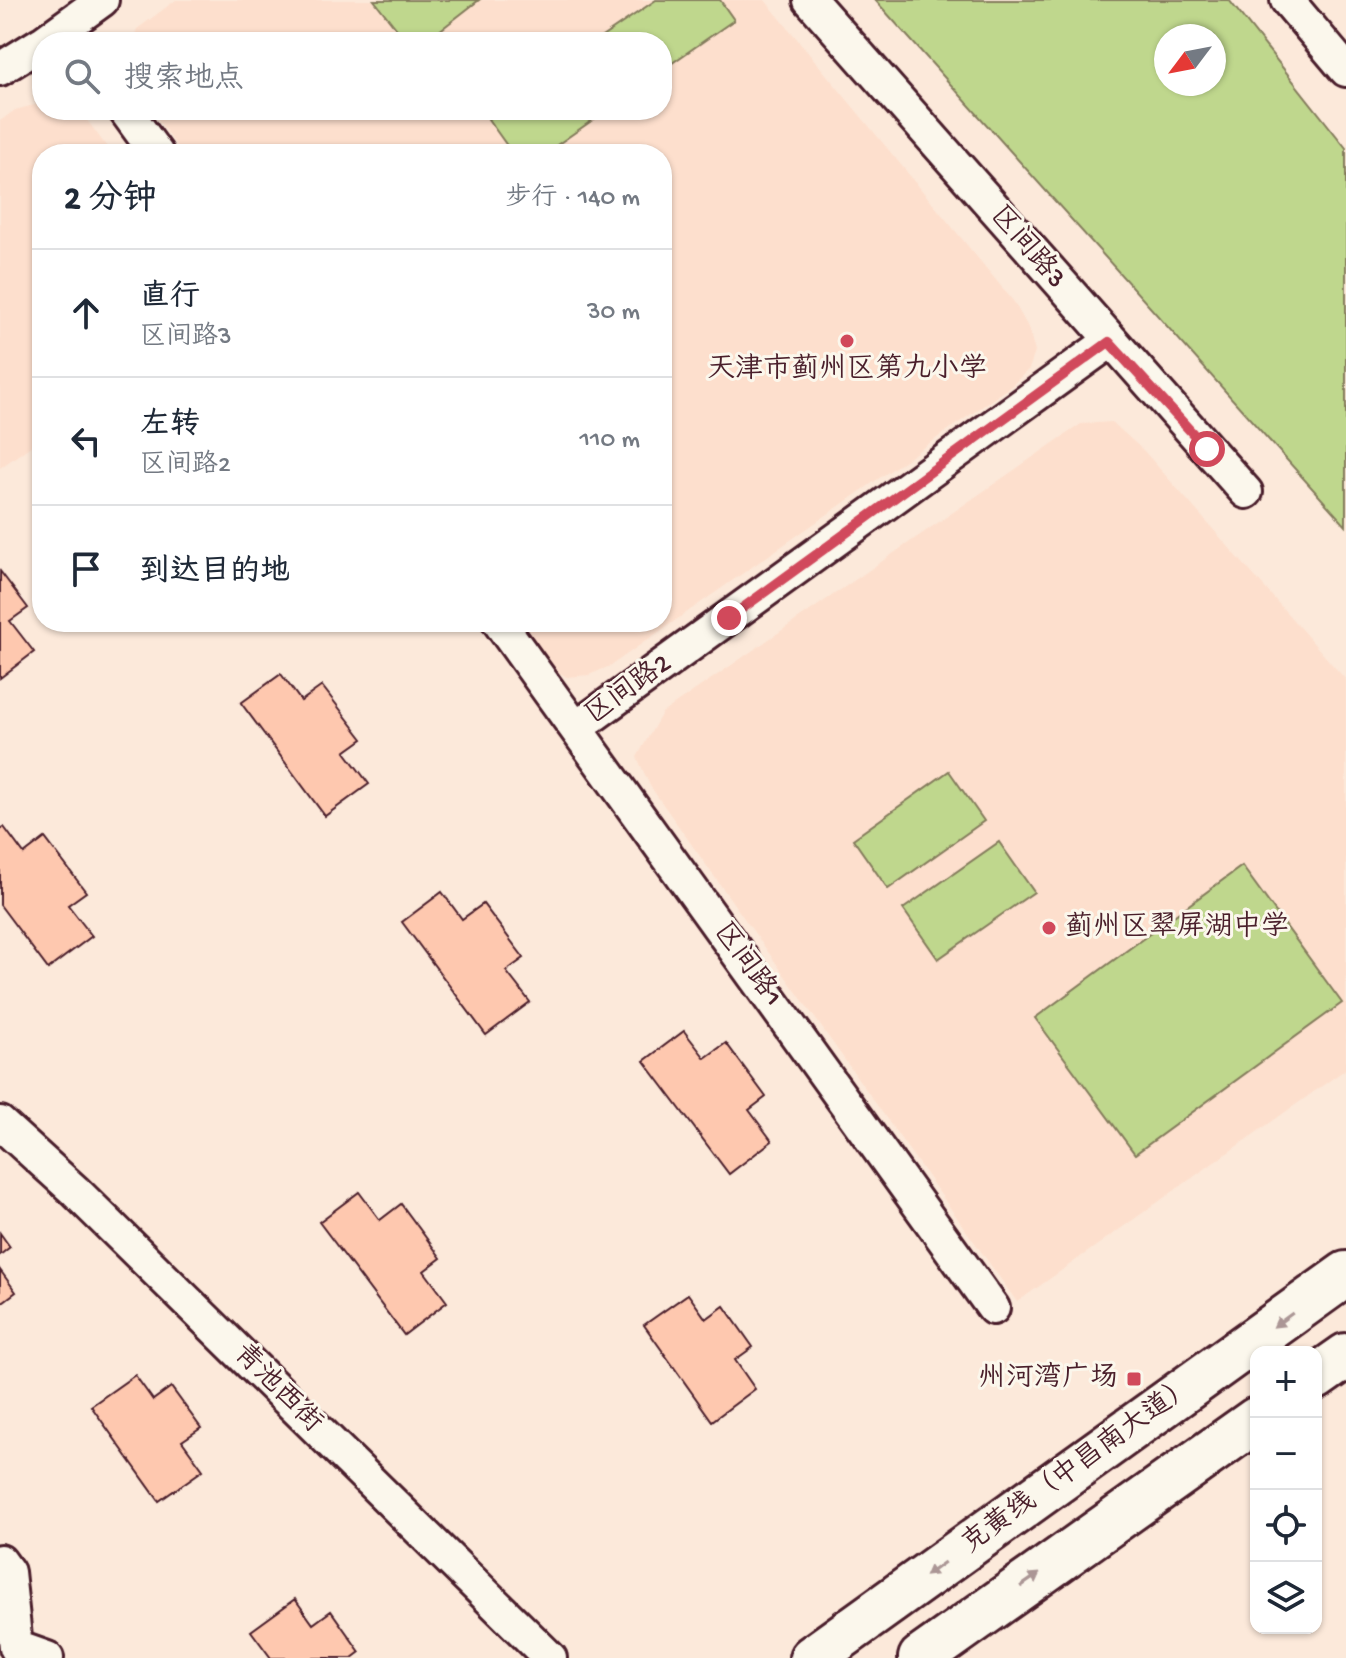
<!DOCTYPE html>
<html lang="zh">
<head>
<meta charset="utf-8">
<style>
  body { margin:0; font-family:"Gochi Hand","LXGW WenKai TC",sans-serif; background:#f2f2f3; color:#1f2937 }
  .controls { position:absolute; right:24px; bottom:24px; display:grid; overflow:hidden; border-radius:16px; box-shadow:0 2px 6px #0004 }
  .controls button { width:72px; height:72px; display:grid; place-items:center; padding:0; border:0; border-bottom:2px solid #e0e1e3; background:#fff; color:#1f2937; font:40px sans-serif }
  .compass { position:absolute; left:1154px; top:24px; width:72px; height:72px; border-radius:50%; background:#fff; box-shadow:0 2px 6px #0004; rotate:238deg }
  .stop { position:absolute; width:24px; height:24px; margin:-18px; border:6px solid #d1495b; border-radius:50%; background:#fff }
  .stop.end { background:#d1495b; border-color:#fff; box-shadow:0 2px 8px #0008 }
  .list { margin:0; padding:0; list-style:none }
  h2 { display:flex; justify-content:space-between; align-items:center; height:104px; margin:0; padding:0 32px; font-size:34px }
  h2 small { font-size:26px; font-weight:400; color:#747a83 }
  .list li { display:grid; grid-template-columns:52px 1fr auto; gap:24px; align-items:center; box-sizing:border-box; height:128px; padding:0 32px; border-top:2px solid #e0e1e3 }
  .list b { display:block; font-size:30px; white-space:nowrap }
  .list p { margin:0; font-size:26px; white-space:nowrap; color:#747a83 }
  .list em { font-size:26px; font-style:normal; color:#747a83 }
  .icon { flex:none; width:44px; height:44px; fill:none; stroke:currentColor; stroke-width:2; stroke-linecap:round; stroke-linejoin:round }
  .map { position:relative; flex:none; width:1346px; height:1658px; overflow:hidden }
  .search { position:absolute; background:#fff; box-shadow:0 2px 6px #0004; left:32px; top:32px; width:640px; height:88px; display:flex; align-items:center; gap:20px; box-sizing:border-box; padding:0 28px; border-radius:32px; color:#747a83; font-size:30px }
  .panel { position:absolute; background:#fff; box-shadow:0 2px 6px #0004; left:32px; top:144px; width:640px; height:488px; border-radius:32px }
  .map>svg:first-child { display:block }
  .built { fill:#fddfcd }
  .green { fill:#bfd78d; stroke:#847b5c; stroke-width:2; fill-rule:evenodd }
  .building { fill:#fec8af; stroke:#4a1f2b; stroke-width:2 }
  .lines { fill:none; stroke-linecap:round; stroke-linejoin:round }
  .minor-casing { stroke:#4a1f2b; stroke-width:38 }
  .highway-casing { stroke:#4a1f2b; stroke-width:50 }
  .minor { stroke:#fbf7ec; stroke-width:32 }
  .highway { stroke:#fbf7ec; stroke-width:44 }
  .oneway { fill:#ab9695 }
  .route { stroke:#d1495b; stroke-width:10 }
  .poi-dot { fill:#d1495b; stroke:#fbf7ec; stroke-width:3 }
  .labels { text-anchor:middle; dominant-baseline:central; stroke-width:6; stroke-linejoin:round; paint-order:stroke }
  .street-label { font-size:28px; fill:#4a1f2b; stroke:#fbf7ec }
  .poi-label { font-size:28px; fill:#4a1f2b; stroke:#fbf7ec }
</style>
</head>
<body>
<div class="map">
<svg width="1346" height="1658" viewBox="0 0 1346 1658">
  <rect width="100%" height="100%" fill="#fce9da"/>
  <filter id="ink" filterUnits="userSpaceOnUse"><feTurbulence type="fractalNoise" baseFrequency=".0125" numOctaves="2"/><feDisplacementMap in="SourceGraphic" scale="16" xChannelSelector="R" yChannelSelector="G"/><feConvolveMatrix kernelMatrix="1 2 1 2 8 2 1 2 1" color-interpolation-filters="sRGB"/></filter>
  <g filter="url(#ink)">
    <path class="built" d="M176,0H765L1014,302L1029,329L1035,352L1029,369L1010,387L610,666L589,675L567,677L542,664L513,622H662V154H182L151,110H662V42H132L137,29Z
      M34,105L42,106V110L75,112L87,120L112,154H42V438L0,468V121L15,110Z
      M1112,422L1144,451L1346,680V1069L1017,1302L650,786L637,757L662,713L1081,424Z"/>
    <path class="green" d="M374,0H479L425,42H407Z
      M656,0H720L734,20L662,70V42H606L602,37Z
      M875,0H1229L1346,148V526ZM1166,36H1214V84H1166Z
      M501,110H607L544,154H513L488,119Z
      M949,771L984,821L888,889L853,839Z
      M999,842L1034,892L938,959L903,909Z
      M1242,866L1342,1003L1135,1154L1035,1018Z"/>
    <path class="building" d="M0,571L28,608L10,621L34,652L0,678Z
      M281,674L301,701L322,686L363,739L345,752L369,784L325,816L241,703Z
      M4,827L24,854L45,838L86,892L68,905L92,936L48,969L0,905V829Z
      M442,892L462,919L483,904L524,958L506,971L530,1002L486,1035L402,922Z
      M684,1031L705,1058L726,1043L766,1097L749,1110L772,1141L729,1174L644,1061Z
      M359,1192L380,1220L401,1204L441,1258L424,1271L447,1302L404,1335L319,1222Z
      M0,1233L10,1247L0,1255Z
      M0,1270L16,1292L0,1304Z
      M688,1294L706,1319L724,1306L753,1347L735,1360L755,1389L712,1421L644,1325Z
      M135,1375L153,1400L171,1387L201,1428L182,1441L203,1470L159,1501L91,1406Z
      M295,1599L313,1624L331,1611L360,1652L352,1658H271L251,1631Z"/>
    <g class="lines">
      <g class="minor-casing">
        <path id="minor" d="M810,0L1246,492
          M1287,0L1346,70
          M44,42L102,0
          M0,69L42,43
          M125,110L157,154
          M499,622L993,1308
          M576,728L1109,342
          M0,1123L75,1191L550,1658
          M0,1561L8,1572L16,1647L47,1658"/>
      </g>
      <g class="highway-casing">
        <path id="highway" d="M1316,1377L1346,1356
          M812,1658L1346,1274
          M921,1658L1256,1420"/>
      </g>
      <use href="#minor" class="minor"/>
      <use href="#highway" class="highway"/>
    </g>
    <defs><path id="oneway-solid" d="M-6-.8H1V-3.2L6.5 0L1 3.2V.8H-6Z" transform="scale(2)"/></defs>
    <g class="oneway">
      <use href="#oneway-solid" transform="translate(1283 1320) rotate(144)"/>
      <use href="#oneway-solid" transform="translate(935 1569) rotate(144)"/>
      <use href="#oneway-solid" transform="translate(1030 1580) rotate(-35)"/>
    </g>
  </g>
  <g class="lines" filter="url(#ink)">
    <path class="route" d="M729,618L1109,342L1207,449"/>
  </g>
  <g class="poi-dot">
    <circle cx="847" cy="341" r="8"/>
    <circle cx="1049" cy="928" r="8"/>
    <rect x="1126" y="1371" width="16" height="16" rx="4"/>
  </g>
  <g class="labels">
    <g class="street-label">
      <text transform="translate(1027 248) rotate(49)">区间路3</text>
      <text transform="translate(629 690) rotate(-36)">区间路2</text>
      <text transform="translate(747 965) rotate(54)">区间路1</text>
      <text transform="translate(277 1389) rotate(45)">青池西街</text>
      <text transform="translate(1079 1466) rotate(-36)">克黄线（中昌南大道）</text>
    </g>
    <g class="poi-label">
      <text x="847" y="370">天津市蓟州区第九小学</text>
      <text x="1065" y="928" text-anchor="start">蓟州区翠屏湖中学</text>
      <text x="1118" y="1379" text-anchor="end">州河湾广场</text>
    </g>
  </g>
</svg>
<div class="controls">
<button>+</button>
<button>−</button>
<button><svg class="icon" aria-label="locate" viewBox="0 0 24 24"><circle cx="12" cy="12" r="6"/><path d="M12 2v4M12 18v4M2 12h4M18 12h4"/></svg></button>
<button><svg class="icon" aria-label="layers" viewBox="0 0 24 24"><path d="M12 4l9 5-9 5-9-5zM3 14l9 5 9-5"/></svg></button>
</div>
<svg class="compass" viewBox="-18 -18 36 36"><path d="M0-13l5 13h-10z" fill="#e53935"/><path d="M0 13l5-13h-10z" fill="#747a83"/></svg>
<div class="stop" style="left:1207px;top:449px"></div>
<div class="stop end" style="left:729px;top:618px"></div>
<div class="search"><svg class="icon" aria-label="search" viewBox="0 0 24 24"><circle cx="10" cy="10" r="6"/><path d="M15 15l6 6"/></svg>搜索地点</div>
<section class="panel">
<h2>2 分钟<small>步行 · 140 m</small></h2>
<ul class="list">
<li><svg class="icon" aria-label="ahead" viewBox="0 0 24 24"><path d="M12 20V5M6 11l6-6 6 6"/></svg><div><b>直行</b><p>区间路3</p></div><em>30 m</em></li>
<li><svg class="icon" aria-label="left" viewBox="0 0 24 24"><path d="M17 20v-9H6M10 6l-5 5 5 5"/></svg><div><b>左转</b><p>区间路2</p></div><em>110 m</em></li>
<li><svg class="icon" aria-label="arrive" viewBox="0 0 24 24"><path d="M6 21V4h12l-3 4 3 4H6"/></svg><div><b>到达目的地</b></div></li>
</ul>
</section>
</div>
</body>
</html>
